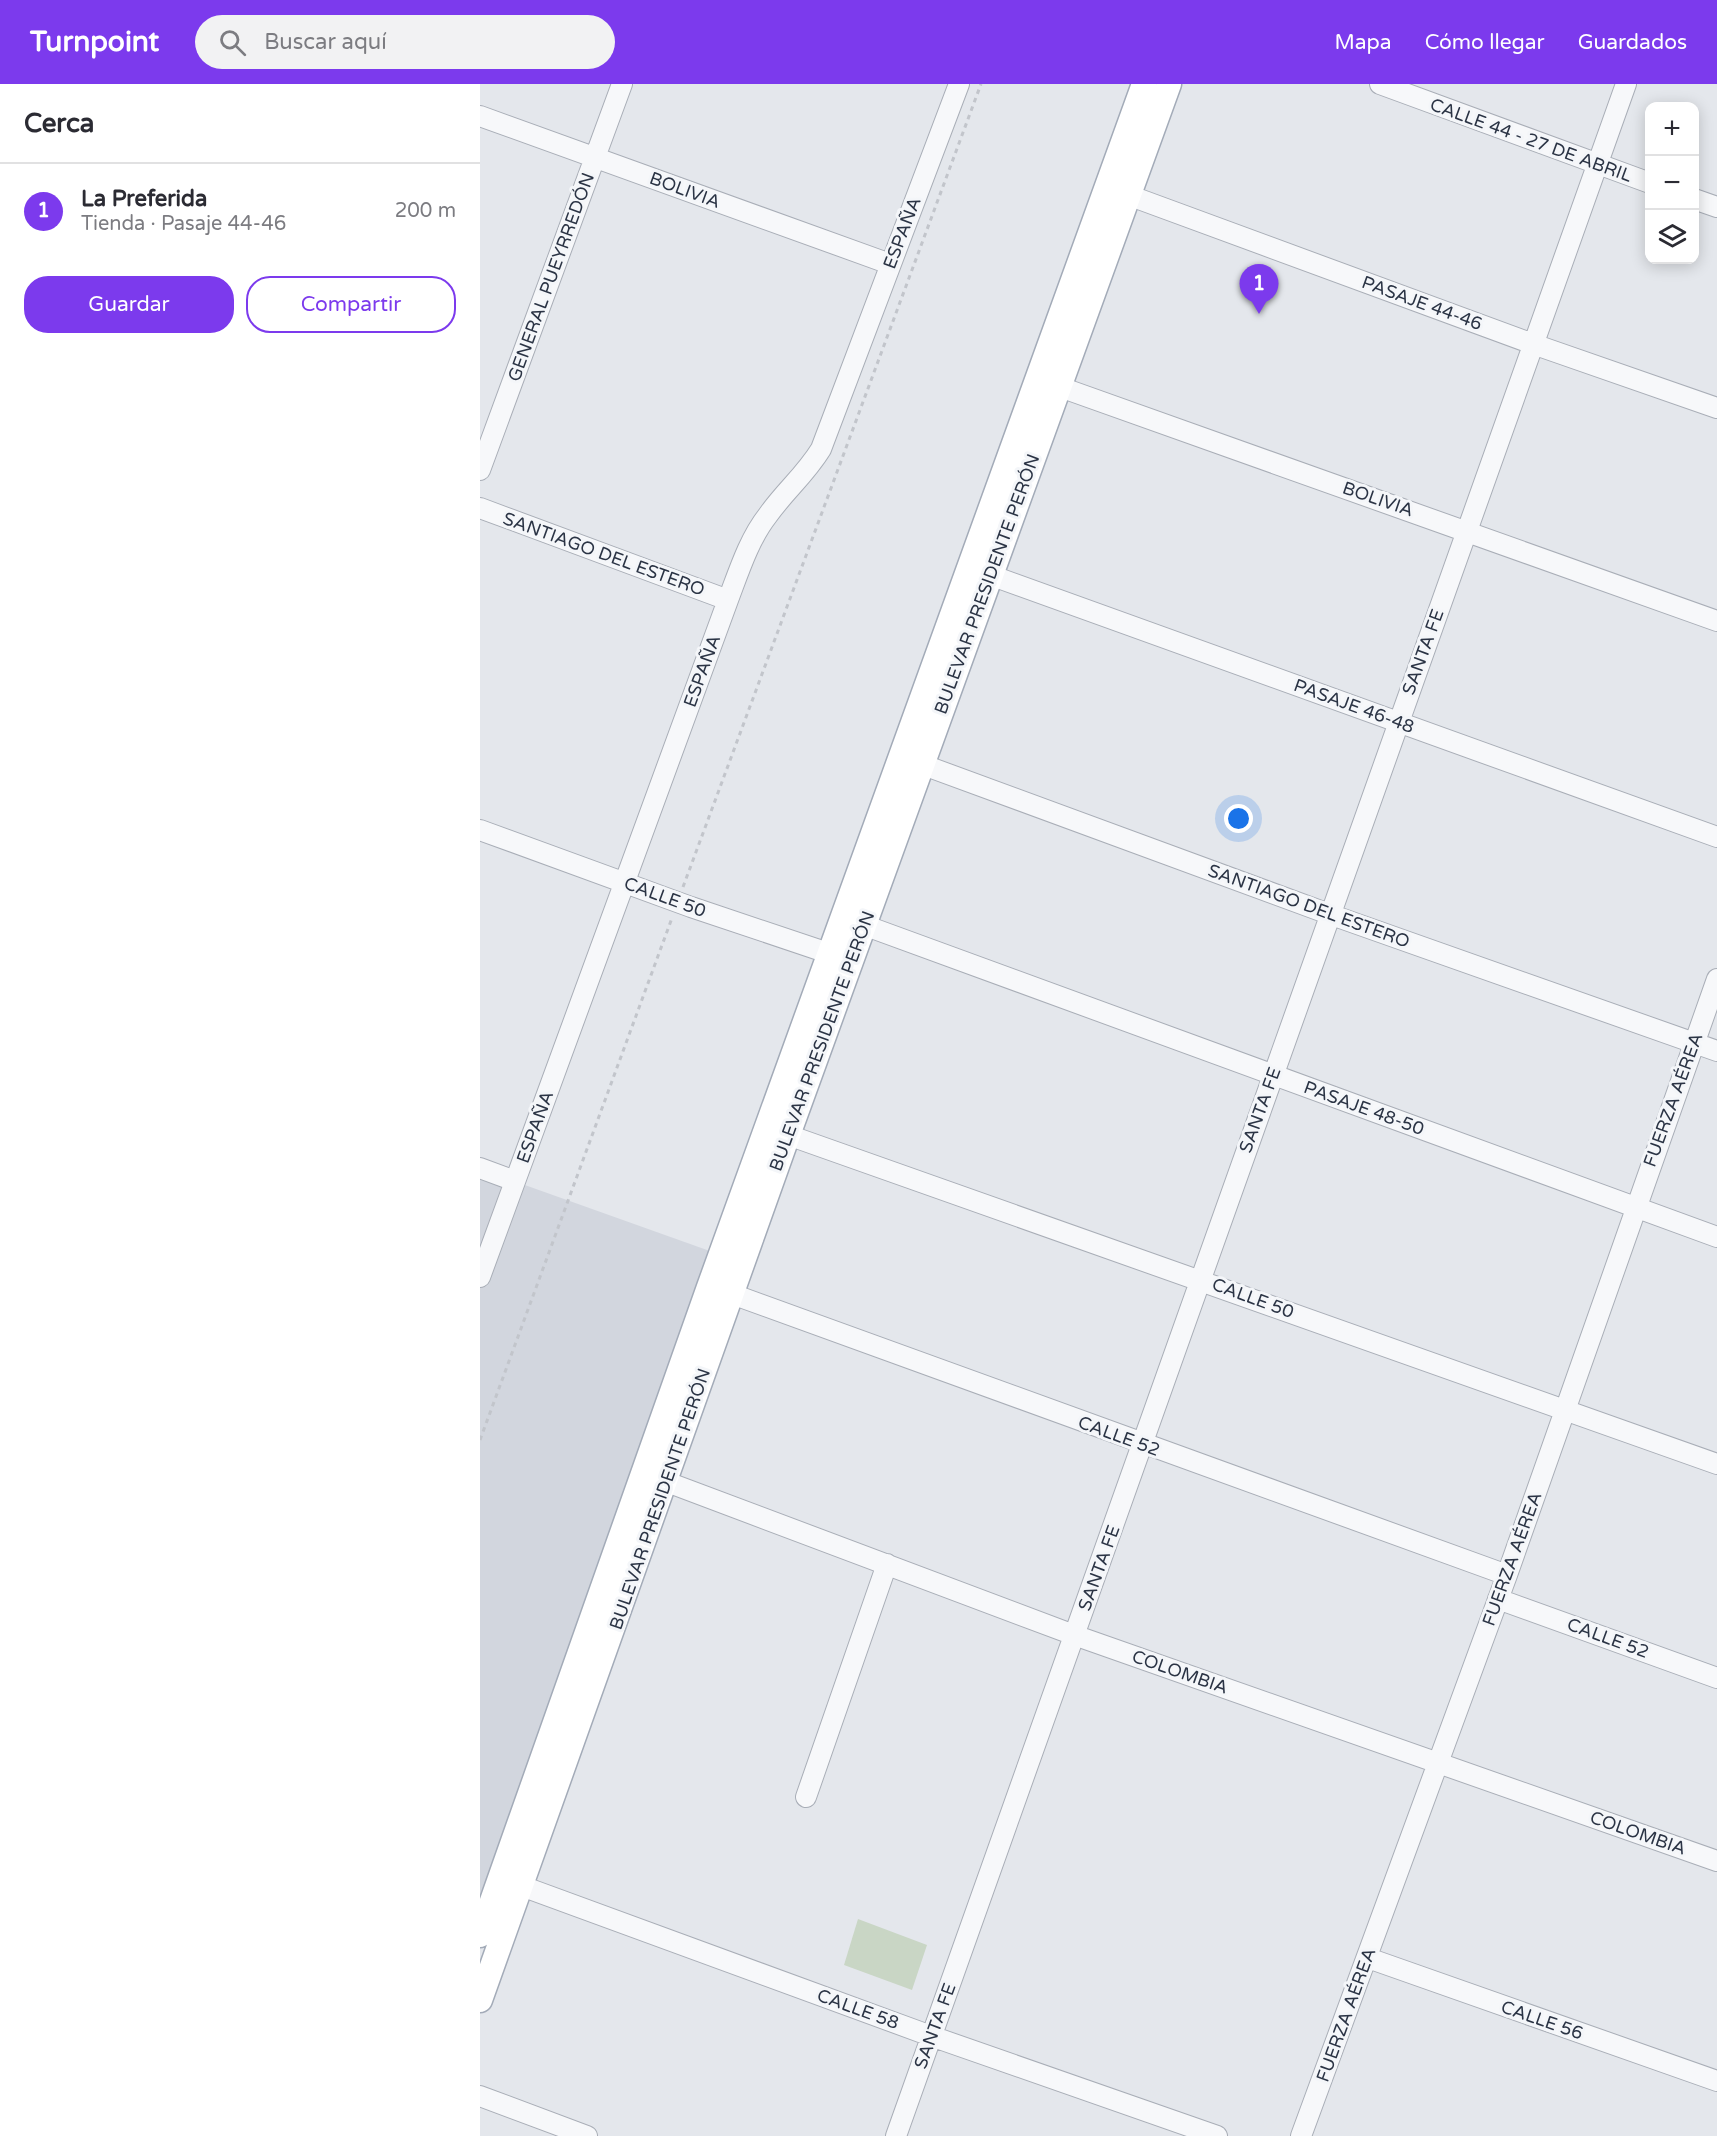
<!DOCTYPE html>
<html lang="es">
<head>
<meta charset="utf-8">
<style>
  body { margin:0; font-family:"Varela Round",sans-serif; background:#f2f2f3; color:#2b2b33 }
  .controls { position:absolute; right:18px; top:18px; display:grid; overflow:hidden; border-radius:12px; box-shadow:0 3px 15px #0003 }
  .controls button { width:54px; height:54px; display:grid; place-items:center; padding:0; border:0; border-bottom:2px solid #e1e1e2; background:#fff; color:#2b2b33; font:30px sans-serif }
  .you { position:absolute; left:759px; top:735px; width:21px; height:21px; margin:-15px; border:4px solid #fff; border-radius:50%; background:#1a73e8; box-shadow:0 0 0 9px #1a73e833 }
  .badge { display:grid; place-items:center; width:39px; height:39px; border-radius:50%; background:#7c3aed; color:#fff; font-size:20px; font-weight:700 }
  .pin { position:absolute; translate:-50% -50px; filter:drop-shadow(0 2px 3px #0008) }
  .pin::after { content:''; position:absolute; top:32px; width:21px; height:18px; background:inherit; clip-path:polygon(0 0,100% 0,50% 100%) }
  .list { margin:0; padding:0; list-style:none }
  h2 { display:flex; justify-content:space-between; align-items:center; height:78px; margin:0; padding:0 24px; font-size:26px }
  h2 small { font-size:20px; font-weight:400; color:#7c7c81 }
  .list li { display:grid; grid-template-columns:39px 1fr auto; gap:18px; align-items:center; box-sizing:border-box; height:96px; padding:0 24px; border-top:2px solid #e1e1e2 }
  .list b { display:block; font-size:22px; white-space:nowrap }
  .list p { margin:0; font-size:20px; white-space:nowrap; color:#7c7c81 }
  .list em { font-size:20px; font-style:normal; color:#7c7c81 }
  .actions { display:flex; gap:12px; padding:18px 24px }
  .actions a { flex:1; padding:14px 0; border:2px solid #7c3aed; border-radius:24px; text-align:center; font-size:21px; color:#7c3aed }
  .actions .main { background:#7c3aed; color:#fff }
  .icon { flex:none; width:33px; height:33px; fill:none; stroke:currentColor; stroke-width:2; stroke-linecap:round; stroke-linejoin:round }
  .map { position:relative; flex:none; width:1237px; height:2052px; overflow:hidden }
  header { display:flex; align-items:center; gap:36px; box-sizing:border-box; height:84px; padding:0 30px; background:#7c3aed; color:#fff }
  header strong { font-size:28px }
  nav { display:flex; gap:33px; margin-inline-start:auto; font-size:21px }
  .search { width:420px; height:54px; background:#f2f2f3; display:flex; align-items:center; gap:15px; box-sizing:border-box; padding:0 21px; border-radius:33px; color:#7c7c81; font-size:22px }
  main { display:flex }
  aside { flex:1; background:#fff }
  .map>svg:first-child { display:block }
  .built { fill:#d2d6de }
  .green { fill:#c9d6c5 }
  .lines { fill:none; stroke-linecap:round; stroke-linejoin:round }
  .minor-casing { stroke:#a9aeb7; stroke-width:22 }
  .major-casing { stroke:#a3abb8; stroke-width:27 }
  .path { stroke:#c2c5cb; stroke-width:3; stroke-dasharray:4.5 4.5; stroke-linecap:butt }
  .minor { stroke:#f7f8fa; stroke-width:20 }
  .major { stroke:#fff; stroke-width:24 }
  .labels { text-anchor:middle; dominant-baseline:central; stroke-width:6; stroke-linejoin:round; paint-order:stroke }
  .street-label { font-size:18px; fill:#2b3445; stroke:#f4f6f9 }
</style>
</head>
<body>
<header>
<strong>Turnpoint</strong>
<div class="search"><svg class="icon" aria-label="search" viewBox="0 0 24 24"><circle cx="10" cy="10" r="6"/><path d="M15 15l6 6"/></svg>Buscar aquí</div>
<nav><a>Mapa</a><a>Cómo llegar</a><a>Guardados</a></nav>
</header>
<main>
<aside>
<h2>Cerca<small></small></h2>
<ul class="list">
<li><span class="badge">1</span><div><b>La Preferida</b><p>Tienda · Pasaje 44-46</p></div><em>200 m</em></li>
</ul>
<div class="actions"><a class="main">Guardar</a><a>Compartir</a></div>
</aside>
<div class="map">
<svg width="1237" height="2052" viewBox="0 0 1237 2052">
  <rect width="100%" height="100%" fill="#e4e7ec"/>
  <path class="built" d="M0,1085L241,1171L0,1841Z"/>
  <path class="green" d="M378,1835L447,1861L432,1906L364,1881Z"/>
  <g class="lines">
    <g class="minor-casing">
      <path id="minor" d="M900,0L1170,99
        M0,32L410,180
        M648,111L1053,260L1237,324
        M1214,115L1237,123
        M566,298L1237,537
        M0,386L142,0
        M0,424L248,516
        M510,491L1237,753
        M430,676L849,830L1237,967
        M0,746L211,823L363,874
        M370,836L1237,1153
        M308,1051L1237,1380
        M0,1084L35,1097
        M0,1193L248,516C259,487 269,455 288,431C305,407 325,391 341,365L479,0
        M252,1210L1027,1491
        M171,1392L594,1551L1237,1777
        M1018,1515L1237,1594
        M326,1713L407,1480
        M28,1797L451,1952L737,2052
        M888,1874L1237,1997
        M0,2012L107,2052
        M416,2052L1146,0
        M821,2052L1027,1491L1237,895"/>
    </g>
    <g class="major-casing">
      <path id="major" d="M0,1851L229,1203L664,0
        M0,1916L308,1051L689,0"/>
    </g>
    <path class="path" d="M203,803L501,0
      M0,1356L192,834"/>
    <use href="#minor" class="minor"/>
    <use href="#major" class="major"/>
  </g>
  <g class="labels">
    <g class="street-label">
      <text transform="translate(1051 56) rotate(20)">CALLE 44 - 27 DE ABRIL</text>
      <text transform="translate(205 106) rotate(20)">BOLIVIA</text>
      <text transform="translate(422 149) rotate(-69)">ESPAÑA</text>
      <text transform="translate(71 193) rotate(-70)">GENERAL PUEYRREDÓN</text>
      <text transform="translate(942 219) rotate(20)">PASAJE 44-46</text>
      <text transform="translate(898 415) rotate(19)">BOLIVIA</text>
      <text transform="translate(124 470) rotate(20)">SANTIAGO DEL ESTERO</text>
      <text transform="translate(507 500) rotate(-70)">BULEVAR PRESIDENTE PERÓN</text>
      <text transform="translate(943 568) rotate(-70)">SANTA FE</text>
      <text transform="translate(222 587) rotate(-70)">ESPAÑA</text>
      <text transform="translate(874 622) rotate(20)">PASAJE 46-48</text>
      <text transform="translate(185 813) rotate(20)">CALLE 50</text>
      <text transform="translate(829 822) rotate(20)">SANTIAGO DEL ESTERO</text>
      <text transform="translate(342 957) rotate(-70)">BULEVAR PRESIDENTE PERÓN</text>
      <text transform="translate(1193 1016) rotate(-70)">FUERZA AÉREA</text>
      <text transform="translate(884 1024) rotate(20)">PASAJE 48-50</text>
      <text transform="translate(780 1026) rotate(-70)">SANTA FE</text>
      <text transform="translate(55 1043) rotate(-70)">ESPAÑA</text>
      <text transform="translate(773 1214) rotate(20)">CALLE 50</text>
      <text transform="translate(639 1352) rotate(20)">CALLE 52</text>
      <text transform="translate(180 1415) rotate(-71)">BULEVAR PRESIDENTE PERÓN</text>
      <text transform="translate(1032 1475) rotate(-70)">FUERZA AÉREA</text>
      <text transform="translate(619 1484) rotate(-70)">SANTA FE</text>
      <text transform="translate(1128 1554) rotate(20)">CALLE 52</text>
      <text transform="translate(700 1588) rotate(19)">COLOMBIA</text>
      <text transform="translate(1158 1749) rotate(19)">COLOMBIA</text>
      <text transform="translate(378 1925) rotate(20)">CALLE 58</text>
      <text transform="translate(866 1931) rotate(-70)">FUERZA AÉREA</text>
      <text transform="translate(1062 1936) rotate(19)">CALLE 56</text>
      <text transform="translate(455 1942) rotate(-70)">SANTA FE</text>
    </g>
  </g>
</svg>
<div class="controls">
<button>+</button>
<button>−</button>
<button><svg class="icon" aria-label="layers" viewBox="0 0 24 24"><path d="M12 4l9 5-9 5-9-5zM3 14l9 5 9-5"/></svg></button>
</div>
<div class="you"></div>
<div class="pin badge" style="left:779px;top:230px">1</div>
</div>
</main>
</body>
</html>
